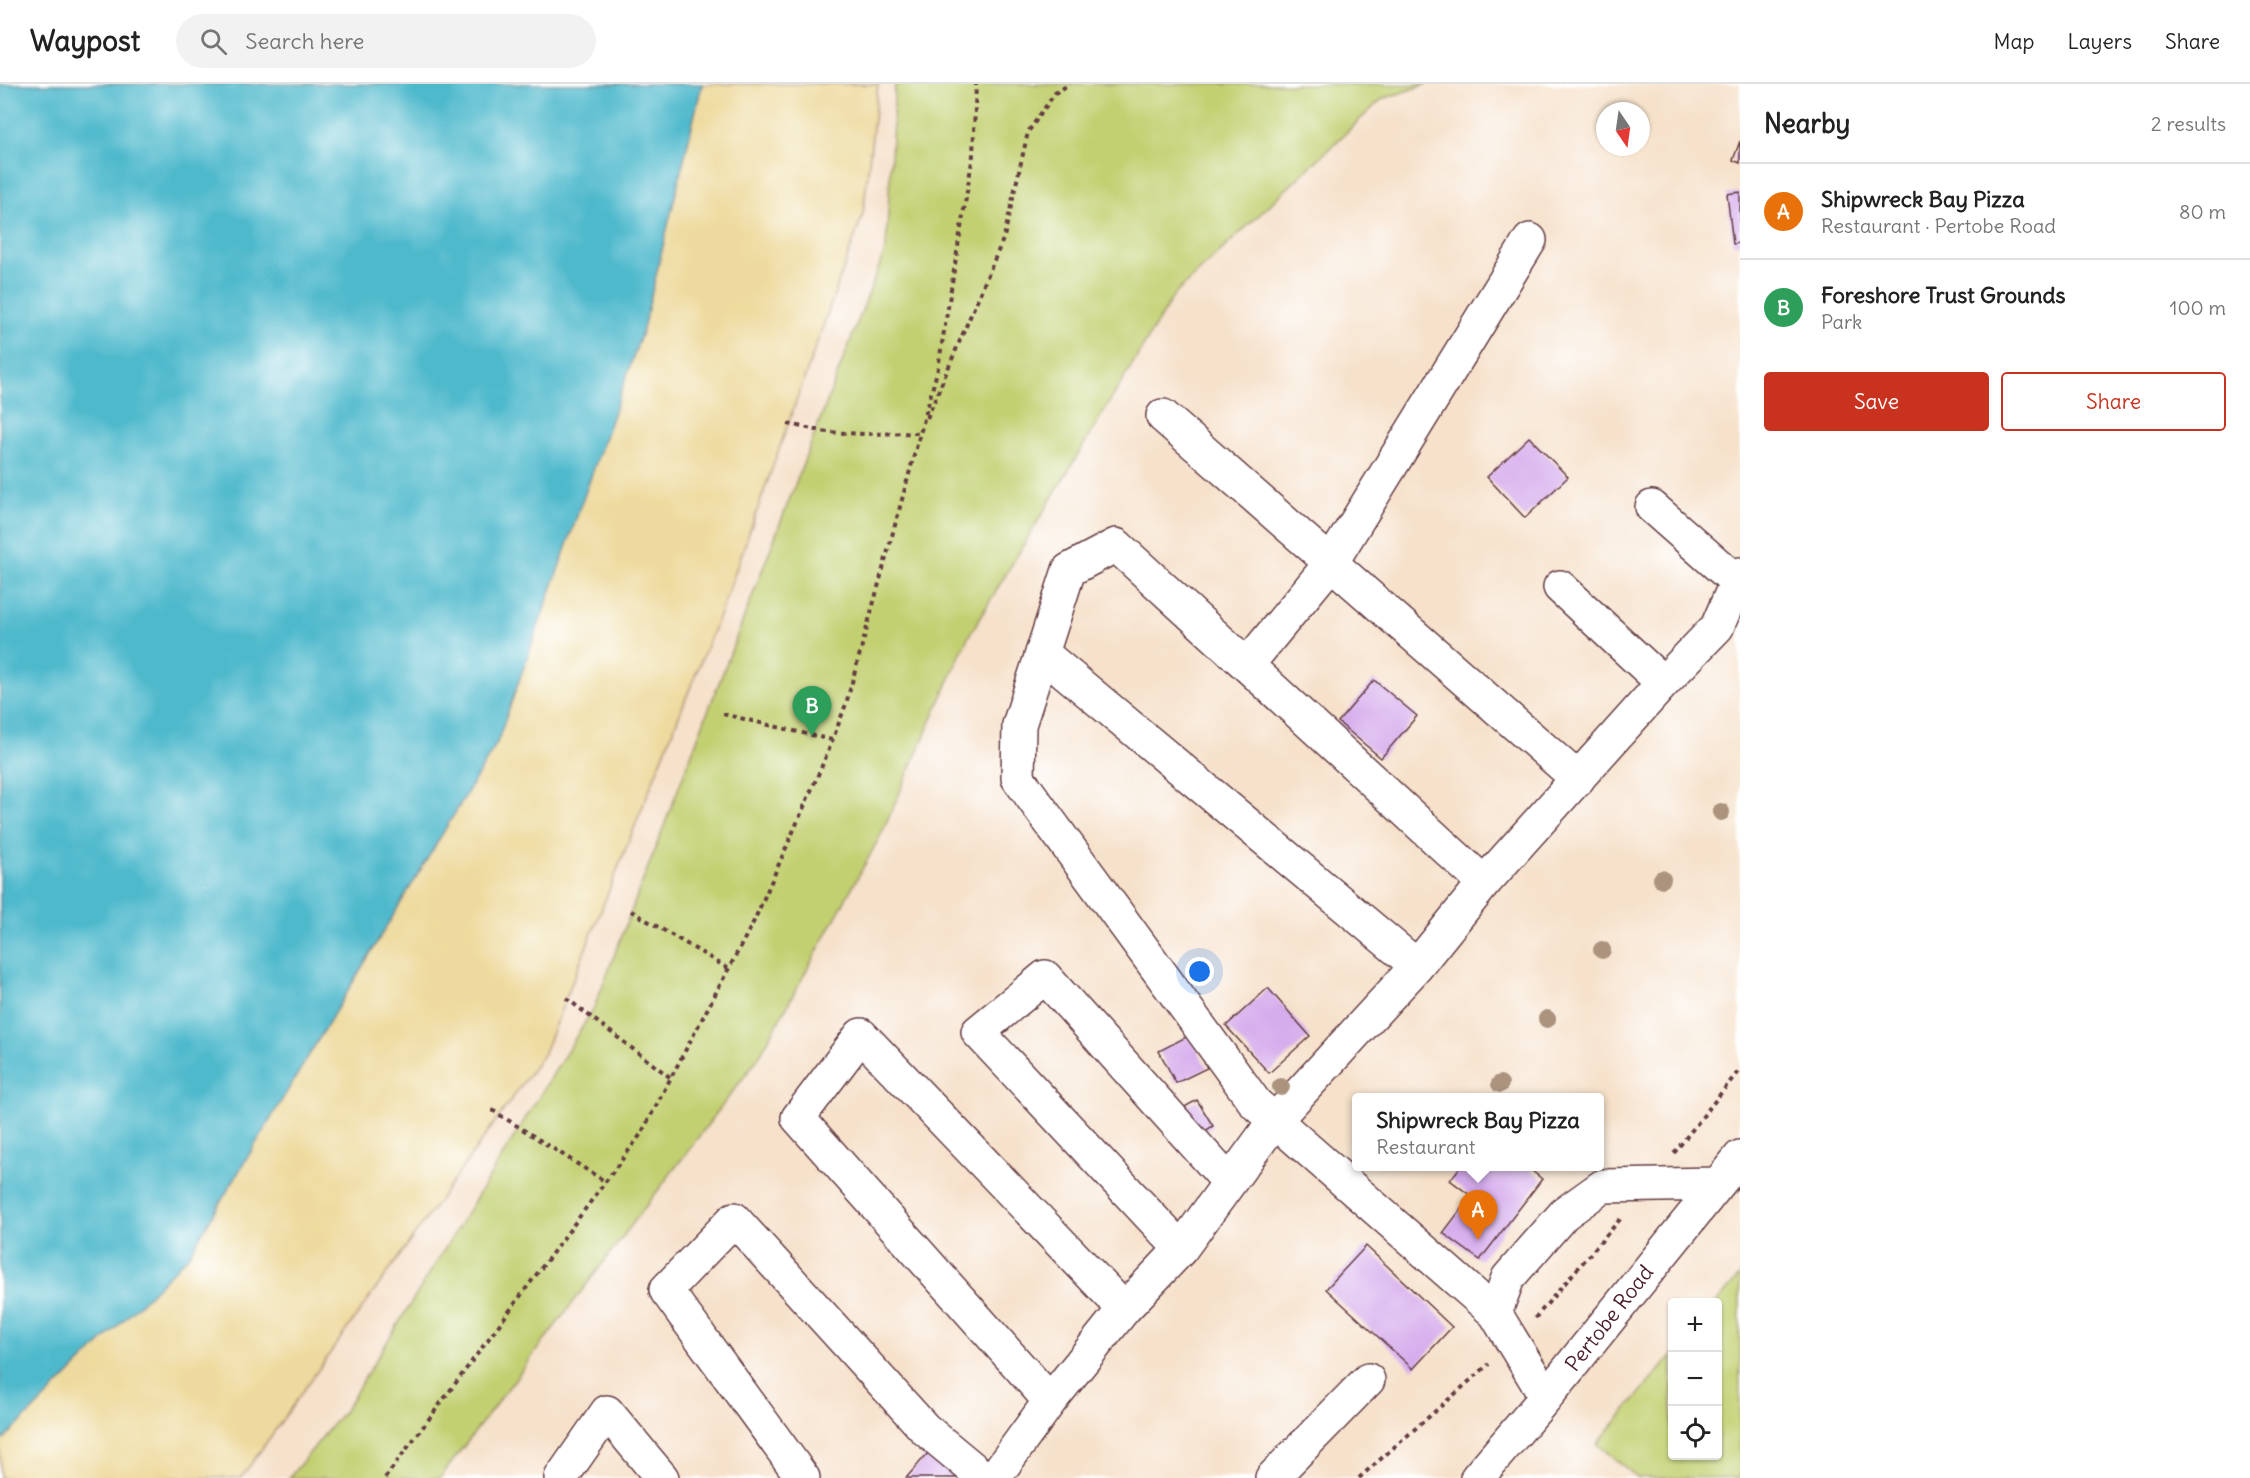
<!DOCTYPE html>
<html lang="en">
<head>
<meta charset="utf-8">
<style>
  body { margin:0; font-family:Delius,sans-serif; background:#f2f2f2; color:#222 }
  .controls { position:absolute; right:18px; bottom:18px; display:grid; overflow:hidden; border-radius:6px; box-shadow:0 2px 4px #0004 }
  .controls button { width:54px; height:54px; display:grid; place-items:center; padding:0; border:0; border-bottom:2px solid #e0e0e0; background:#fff; color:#222; font:30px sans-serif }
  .compass { position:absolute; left:1596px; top:18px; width:54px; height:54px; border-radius:50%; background:#fff; box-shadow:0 2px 4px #0004; rotate:167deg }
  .you { position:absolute; left:1200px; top:888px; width:21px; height:21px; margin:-15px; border:4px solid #fff; border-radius:50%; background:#1a73e8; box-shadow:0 0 0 9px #1a73e833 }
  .badge { display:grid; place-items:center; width:39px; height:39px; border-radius:50%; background:#c8321e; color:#fff; font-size:20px; font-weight:700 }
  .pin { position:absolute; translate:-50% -50px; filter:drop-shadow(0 2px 3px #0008) }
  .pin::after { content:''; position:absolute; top:32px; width:21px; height:18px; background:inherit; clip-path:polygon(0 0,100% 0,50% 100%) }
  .popup { position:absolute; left:1352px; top:1009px; width:252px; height:78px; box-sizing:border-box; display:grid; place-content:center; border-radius:6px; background:#fff; filter:drop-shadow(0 2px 4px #0005); font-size:20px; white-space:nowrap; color:#767676 }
  .popup b { font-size:22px; color:#222 }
  .popup::after { content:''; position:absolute; left:50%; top:100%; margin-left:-12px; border:12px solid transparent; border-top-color:#fff }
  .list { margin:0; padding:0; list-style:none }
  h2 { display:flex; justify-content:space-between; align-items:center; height:78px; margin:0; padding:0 24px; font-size:26px }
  h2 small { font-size:20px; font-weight:400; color:#767676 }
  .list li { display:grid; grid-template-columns:39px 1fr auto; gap:18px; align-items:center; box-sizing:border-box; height:96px; padding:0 24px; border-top:2px solid #e0e0e0 }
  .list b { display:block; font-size:22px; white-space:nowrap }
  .list p { margin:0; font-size:20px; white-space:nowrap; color:#767676 }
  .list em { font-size:20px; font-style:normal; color:#767676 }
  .actions { display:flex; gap:12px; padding:18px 24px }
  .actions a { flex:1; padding:14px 0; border:2px solid #c8321e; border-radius:6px; text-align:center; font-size:21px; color:#c8321e }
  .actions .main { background:#c8321e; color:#fff }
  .icon { flex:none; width:33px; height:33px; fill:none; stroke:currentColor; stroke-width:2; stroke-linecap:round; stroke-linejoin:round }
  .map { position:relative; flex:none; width:1740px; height:1394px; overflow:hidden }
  header { display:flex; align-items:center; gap:36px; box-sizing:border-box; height:84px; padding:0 30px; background:#fff; border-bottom:2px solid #e0e0e0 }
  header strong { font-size:28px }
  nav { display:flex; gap:33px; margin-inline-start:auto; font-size:21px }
  .search { width:420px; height:54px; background:#f2f2f2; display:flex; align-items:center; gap:15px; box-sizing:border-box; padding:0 21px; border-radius:33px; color:#767676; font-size:22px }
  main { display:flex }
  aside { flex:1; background:#fff }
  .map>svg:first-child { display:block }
  .green { fill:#c3d072; stroke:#86784e; stroke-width:1.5 }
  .sand { fill:#eeda9e; stroke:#9c7c64; stroke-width:1.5 }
  .water { fill:#4fb9cc; stroke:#4c6c7c; stroke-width:1.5 }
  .building { fill:#d5acec }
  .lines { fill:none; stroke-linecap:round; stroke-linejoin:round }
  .minor-casing { stroke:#643c43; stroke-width:36 }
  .path { stroke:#643c43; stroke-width:4; stroke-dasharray:4.5 4.5; stroke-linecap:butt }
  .minor { stroke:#fff; stroke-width:33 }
  .tree { fill:#ab937e }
  .labels { text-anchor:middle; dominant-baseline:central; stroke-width:5; stroke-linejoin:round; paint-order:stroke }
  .street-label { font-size:21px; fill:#4a1f2b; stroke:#fff }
</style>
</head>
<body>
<header>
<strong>Waypost</strong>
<div class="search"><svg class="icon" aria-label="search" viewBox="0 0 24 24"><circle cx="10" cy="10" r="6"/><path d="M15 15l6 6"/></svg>Search here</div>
<nav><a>Map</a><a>Layers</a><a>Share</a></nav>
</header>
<main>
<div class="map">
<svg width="1740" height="1394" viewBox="0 0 1740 1394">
  <rect width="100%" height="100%" fill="#fff"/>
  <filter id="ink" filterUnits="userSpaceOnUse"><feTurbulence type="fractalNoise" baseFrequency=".0167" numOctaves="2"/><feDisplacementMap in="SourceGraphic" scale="12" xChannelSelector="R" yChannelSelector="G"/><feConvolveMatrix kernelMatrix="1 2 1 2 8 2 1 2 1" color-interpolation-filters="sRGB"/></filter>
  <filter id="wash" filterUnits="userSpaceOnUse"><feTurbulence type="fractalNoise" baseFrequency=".008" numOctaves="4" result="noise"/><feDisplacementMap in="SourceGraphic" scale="24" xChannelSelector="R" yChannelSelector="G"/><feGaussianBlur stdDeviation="1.35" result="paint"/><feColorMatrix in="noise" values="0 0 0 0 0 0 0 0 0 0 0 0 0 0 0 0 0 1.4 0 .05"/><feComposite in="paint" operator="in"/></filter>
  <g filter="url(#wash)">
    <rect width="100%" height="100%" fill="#f6e1ca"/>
    <path class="green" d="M895,0H1427L1382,15L1174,211L967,555L882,749L759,973L440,1394H289L346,1324L594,924L886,164Z
      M1740,1191V1394H1638L1597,1360L1672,1271V1372H1718L1717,1218Z"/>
    <path class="sand" d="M702,0H878L863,130L723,522L543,971L241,1394H0V1359L188,1172L497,659L643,245Z"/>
    <path class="water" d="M0,0H702L643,245L497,659L188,1172L0,1359Z"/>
    <g id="blocks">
      <path class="building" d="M1740,57V79L1733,76Z
        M1740,108V159L1733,160L1727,110Z
        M1529,353L1568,393L1525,434L1487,393Z
        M1374,596L1417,632L1381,674L1338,638Z
        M1268,904L1310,952L1269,989L1226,942Z
        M1190,951L1207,984L1176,999L1159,967Z
        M1197,1016L1213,1042L1197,1052L1181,1025Z
        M1461,1082H1526L1542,1095L1480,1176L1443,1149L1471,1112L1450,1096Z
        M1366,1162L1452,1243L1413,1285L1326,1205Z
        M936,1360L976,1394H906Z"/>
    </g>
  </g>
  <g filter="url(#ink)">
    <use href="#blocks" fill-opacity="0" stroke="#643c43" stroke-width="1.5"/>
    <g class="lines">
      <g class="minor-casing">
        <path id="minor" d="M1163,332L1578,695
          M1652,423L1737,498
          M1560,503L1663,599
          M1042,569L1417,882
          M1247,581L1331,479L1530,156
          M1484,799L1116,461L1069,486L1019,641L1018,694L1256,1020L1495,1229L1546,1313
          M1181,1165L978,948L1045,893L1229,1098
          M1495,1229L1508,1194L1564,1130L1603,1102L1718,1100
          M1050,1317L798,1034L861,951L1124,1225
          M561,1394L607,1328L662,1394
          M803,1394L666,1206L734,1135L925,1345L984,1394
          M994,1394L1050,1317L1124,1225L1181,1165L1275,1036L1417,882L1484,799L1663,599L1717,543L1740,490
          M1272,1394L1368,1296
          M1477,1394L1546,1313L1740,1073"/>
      </g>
      <path class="path" d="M927,334L1004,153L1028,48L1055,9L1070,0
        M788,340L827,348L865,350L920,349
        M723,630L832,656
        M631,827L729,885
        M566,914L671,994
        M492,1026L606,1098
        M1674,1069L1740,985
        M1535,1234L1622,1133
        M385,1394L641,1050L754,837L828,668L846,620L938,284L973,71L976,0
        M1359,1394L1489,1280"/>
      <use href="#minor" class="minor"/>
    </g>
    <g class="tree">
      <circle cx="1721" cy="728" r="9"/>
      <circle cx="1662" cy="795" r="9"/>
      <circle cx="1602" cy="866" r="9"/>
      <circle cx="1547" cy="935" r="9"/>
      <circle cx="1500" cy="1000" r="9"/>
      <circle cx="1281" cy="1003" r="9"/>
    </g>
  </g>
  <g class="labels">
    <g class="street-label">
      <text transform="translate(1609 1234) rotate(-52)">Pertobe Road</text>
    </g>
  </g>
</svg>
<div class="controls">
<button>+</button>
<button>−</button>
<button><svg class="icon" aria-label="locate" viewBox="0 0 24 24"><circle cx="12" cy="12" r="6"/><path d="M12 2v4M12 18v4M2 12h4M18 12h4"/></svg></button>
</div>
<svg class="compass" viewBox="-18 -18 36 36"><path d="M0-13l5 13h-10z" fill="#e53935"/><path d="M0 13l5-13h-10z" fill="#767676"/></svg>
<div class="you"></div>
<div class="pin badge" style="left:1478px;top:1156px;background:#e8710a">A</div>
<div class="popup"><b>Shipwreck Bay Pizza</b>Restaurant</div>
<div class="pin badge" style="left:812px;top:652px;background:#2e9e5b">B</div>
</div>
<aside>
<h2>Nearby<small>2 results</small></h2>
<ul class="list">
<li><span class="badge" style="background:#e8710a">A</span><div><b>Shipwreck Bay Pizza</b><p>Restaurant · Pertobe Road</p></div><em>80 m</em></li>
<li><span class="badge" style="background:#2e9e5b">B</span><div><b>Foreshore Trust Grounds</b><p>Park</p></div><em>100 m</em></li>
</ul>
<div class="actions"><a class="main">Save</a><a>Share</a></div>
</aside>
</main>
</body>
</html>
